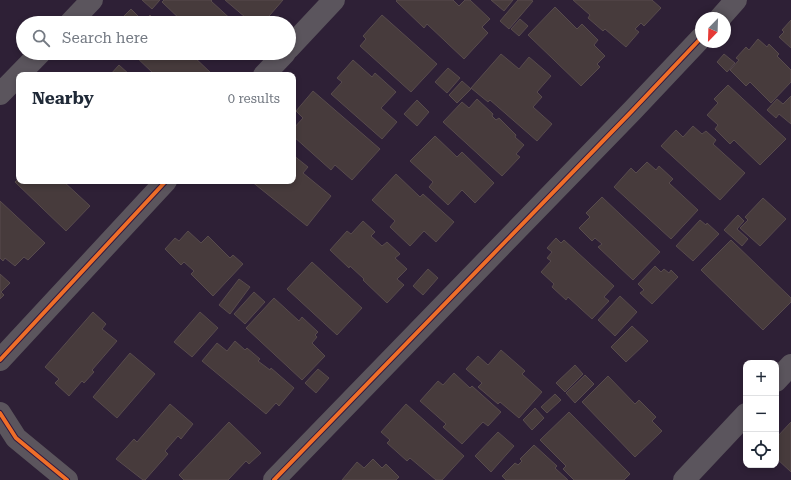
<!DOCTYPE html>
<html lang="en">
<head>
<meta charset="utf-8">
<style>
  body { margin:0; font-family:"Roboto Serif",serif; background:#f6f6f7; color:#1f2937 }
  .controls { position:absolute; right:12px; bottom:12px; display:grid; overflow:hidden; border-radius:8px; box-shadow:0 2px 6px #0003 }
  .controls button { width:36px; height:36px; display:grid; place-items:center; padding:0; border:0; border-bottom:1px solid #e0e1e3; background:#fff; color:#1f2937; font:20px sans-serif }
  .compass { position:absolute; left:695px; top:12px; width:36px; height:36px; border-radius:50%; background:#fff; box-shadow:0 2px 6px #0003; rotate:203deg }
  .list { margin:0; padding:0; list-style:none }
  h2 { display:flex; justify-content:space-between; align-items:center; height:52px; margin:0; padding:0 16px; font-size:17px }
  h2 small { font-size:13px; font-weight:400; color:#747a83 }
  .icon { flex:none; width:22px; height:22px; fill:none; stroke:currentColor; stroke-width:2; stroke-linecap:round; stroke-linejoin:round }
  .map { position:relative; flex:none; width:791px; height:480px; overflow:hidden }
  .search { position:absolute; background:#fff; box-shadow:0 2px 6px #0003; left:16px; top:16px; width:280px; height:44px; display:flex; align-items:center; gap:10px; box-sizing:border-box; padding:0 14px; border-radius:22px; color:#747a83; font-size:15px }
  .panel { position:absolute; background:#fff; box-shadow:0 2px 6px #0003; left:16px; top:72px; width:280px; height:112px; border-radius:8px }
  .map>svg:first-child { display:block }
  .building { fill:#473b3c; stroke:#584b4d }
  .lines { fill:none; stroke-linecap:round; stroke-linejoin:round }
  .minor { stroke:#5b555d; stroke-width:22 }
  .cycleway-casing { stroke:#32183e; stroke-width:6 }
  .cycleway { stroke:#ee6e29; stroke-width:4 }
</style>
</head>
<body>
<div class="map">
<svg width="791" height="480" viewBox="0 0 791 480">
  <rect width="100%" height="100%" fill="#2e2036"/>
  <path class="building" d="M142,0H160L152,9Z
    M164,0H212L211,1L235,23H184L162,2Z
    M225,0H283L263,23H252Z
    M397,0H453L459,6L465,0H470L490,19L482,27L488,33L464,59L427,24L424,28L396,1Z
    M491,0H513L504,11Z
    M518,0H531L533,1L509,29L500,21Z
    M573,0H652L661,8L644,26L641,23L635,29L639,32L626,47L605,29L603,31L588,18L590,15Z
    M555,7L577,29L582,24L598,40L594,45L605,56L597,64L600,67L581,86L528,35Z
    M131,9L140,18L136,23H117Z
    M150,15L158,23H142Z
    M382,15L437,64L411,92L360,46L366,39L363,36Z
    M520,19L528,26L519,36L511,29Z
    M791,20V48L779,37L784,32L782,30Z
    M758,39L767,47L769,44L779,54L777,56L791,70V82L771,103L750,82L746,86L730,70L739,60L736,58L746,47L749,50Z
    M132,53H190L213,75H155Z
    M501,54L519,69L529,57L551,76L537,92L542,97L533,107L552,124L537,141L490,100L488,102L471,88Z
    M724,54L735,63L727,72L717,62Z
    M353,60L372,77L375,73L396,92L381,108L397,122L382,139L331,94L342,82L337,78Z
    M119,65L130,75H110Z
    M448,68L460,78L447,93L435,82Z
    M462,81L471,89L457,103L449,95Z
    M728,85L786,139L760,165L734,140L730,144L715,129L718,125L707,115L718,103L714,99Z
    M313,91L380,149L352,180L335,165L331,170L293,136V129L303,118L296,111Z
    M791,96V124L779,114L776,118L767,110L777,99L783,104Z
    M477,99L493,114L492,116L496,120L499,118L516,135L515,137L524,145L516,154L520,157L502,176L443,122L462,102L469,108Z
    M417,100L429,112L417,126L404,114Z
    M693,126L702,134L706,131L716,140L713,144L745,173L720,200L661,146L676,130L683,137Z
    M435,136L457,157L462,152L494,183L475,203L462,190L448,205L429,187L433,182L410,161Z
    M293,155L308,167L303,173L331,196L307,226L251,181H293Z
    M647,162L656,170L659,166L673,179L669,183L698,210L671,239L614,187L631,168L636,173Z
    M396,174L420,197L423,194L454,222L436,242L424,231L410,246L390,227L395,221L372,200Z
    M19,178V181H63L90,206L66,231L15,182Z
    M602,197L660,252L633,280L598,247L602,244L595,238L592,241L579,228L590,217L586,213Z
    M763,198L786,219L760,246L740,228L748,220L745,217Z
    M0,201L45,243L28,260L24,257L15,266L5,258L3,261L0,258Z
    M738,215L744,221L737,229L748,239L742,246L724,230Z
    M700,220L706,225L707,223L719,234L693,261L676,246Z
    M363,221L375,232L371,236L382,246L387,242L400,254L395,258L407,269L397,279L404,285L387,303L363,280L364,279L350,266L349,268L330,250L347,231L351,234Z
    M188,231L201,243L208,236L230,258L233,255L243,264L213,296L191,274L194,271L184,262L181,265L165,249L175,238L179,241Z
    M556,238L561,243L564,240L614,286L604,297L609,301L592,319L568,297L566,300L552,287L554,284L541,272L551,261L547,258L552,252L547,248Z
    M731,240L791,298V302L763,330L701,270Z
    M312,262L362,308L337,335L287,289Z
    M655,266L661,272L664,269L669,273L671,270L678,277L652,304L640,293L644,290L638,284Z
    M428,269L438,278L423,295L413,286Z
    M0,274L10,283L1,292L4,295L0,299Z
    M239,279L250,287L230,314L219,305Z
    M254,292L265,302L245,324L234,314Z
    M620,296L637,312L615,336L598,320Z
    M274,298L299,321L302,317L318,332L315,335L317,337L312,343L325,356L302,380L246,328Z
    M93,312L106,324L102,329L117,341L92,370L94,372L84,383L82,381L69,396L55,383L59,379L45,367Z
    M200,312L218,328L192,357L174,342Z
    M632,326L648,341L626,362L611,347Z
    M235,341L245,350L247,348L260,359L258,361L270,370L271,368L294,388L279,406L276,403L266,414L202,361L217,343L227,351Z
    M501,350L525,371L522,374L542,392L519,418L500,402L498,404L478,387L482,383L466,369L478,356L488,365Z
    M130,353L155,374L117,418L93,397Z
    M575,365L583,374L565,392L556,383Z
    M318,369L329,378L316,393L305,383Z
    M454,373L470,388L472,386L501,412L488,426L483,422L462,444L443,427L446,424L420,401L438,381L443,385Z
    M585,375L594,384L575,403L566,393Z
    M608,376L635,404L639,400L656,417L652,421L662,431L635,457L582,402Z
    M555,394L561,400L547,413L541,407Z
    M170,404L193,424L181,439L178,436L165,451L168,454L145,480H143L116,459L134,439L137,442Z
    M406,404L464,456L442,480H436L410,458L407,461L387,443L390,440L381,432Z
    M535,408L544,418L532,430L523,420Z
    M569,412L630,474L624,480H574L563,469L566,466L540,440Z
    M229,422L261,453L249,464L246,461L228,480H184L179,475Z
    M791,422V472L776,458V438Z
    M498,432L514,446L491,472L475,456Z
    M534,445L557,466L555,468L568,480H506L502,476L515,463L518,465L522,461L520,459Z
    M373,459L382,468L386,464L399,477L396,480H342L357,462L364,468Z"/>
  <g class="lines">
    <path class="minor" d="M720,18L736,0
      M70,23L92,0
      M289,48L334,0
      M264,75L285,53
      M0,94L40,53
      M0,360L166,181
      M776,381L791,365
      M0,413L16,438L67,480
      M274,480L632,111L701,38
      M684,480L746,414"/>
    <g class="cycleway-casing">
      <path id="cycleway" d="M0,360L166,181
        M0,413L16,438L67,480
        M274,480L632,111L701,38"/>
    </g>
    <use href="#cycleway" class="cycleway"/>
  </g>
</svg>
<div class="controls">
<button>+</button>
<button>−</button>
<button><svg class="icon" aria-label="locate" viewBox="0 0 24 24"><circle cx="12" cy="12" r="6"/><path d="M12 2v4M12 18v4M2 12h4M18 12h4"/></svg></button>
</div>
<svg class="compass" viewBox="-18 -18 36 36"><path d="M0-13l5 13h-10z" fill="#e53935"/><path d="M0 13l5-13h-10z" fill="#747a83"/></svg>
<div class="search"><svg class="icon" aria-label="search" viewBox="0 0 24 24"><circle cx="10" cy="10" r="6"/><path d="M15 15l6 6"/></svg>Search here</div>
<section class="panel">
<h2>Nearby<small>0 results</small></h2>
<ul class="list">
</ul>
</section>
</div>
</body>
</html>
